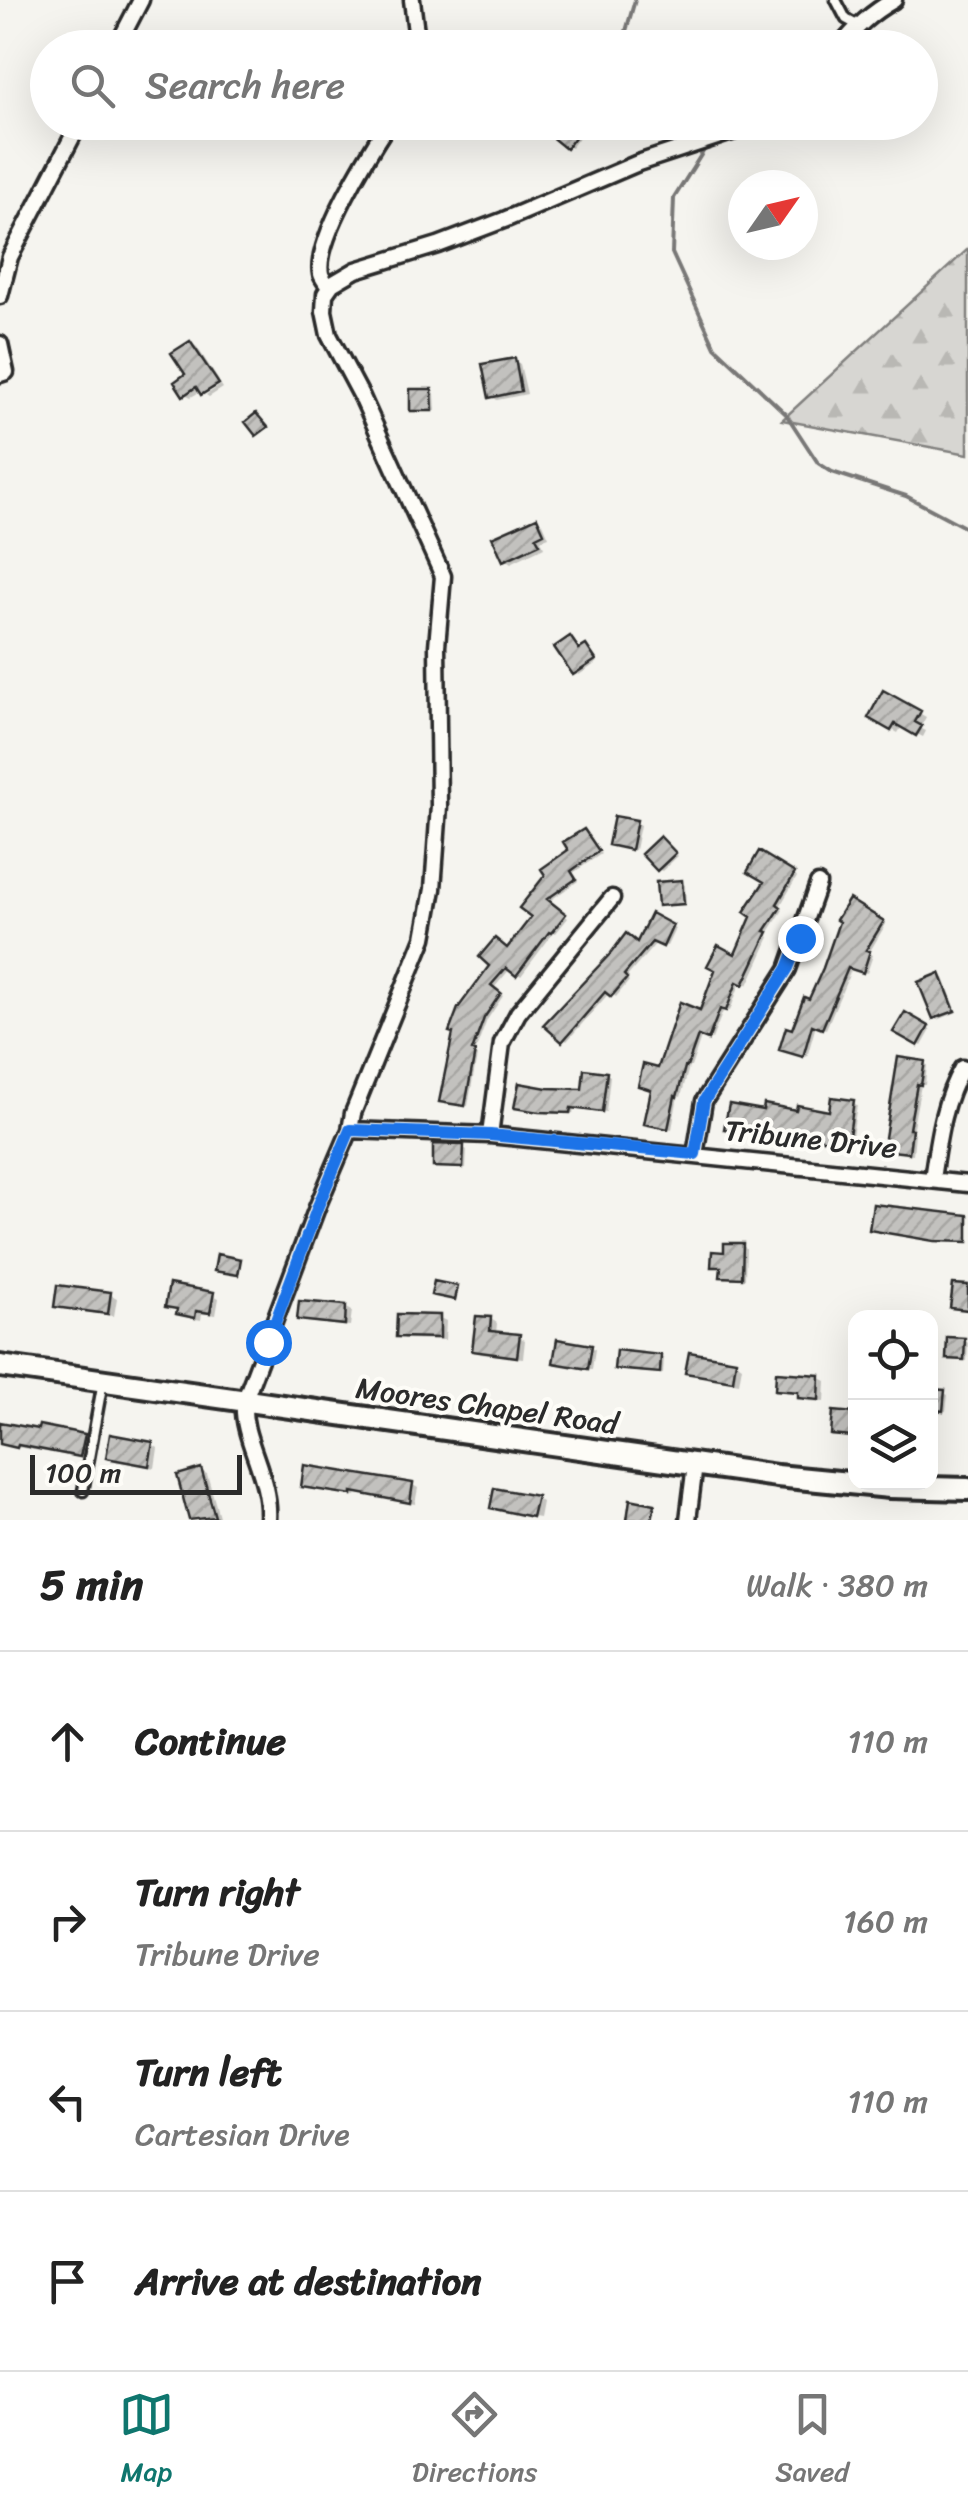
<!DOCTYPE html>
<html lang="en">
<head>
<meta charset="utf-8">
<style>
  body { margin:0; font-family:Sriracha,sans-serif; background:#f6f6f6; color:#222 }
  .controls { position:absolute; right:30px; bottom:30px; display:grid; overflow:hidden; border-radius:20px; box-shadow:0 10px 40px #0002 }
  .controls button { width:90px; height:90px; display:grid; place-items:center; padding:0; border:0; border-bottom:2px solid #e0e0e0; background:#fff; color:#222; font:50px sans-serif }
  .compass { position:absolute; left:728px; top:170px; width:90px; height:90px; border-radius:50%; background:#fff; box-shadow:0 10px 40px #0002; rotate:56deg }
  .scale { position:absolute; left:30px; bottom:25px; width:212px; box-sizing:border-box; padding-left:10px; border:5px solid #2b2b2b; border-top:0; font-size:28px; line-height:35px; white-space:nowrap; color:#2b2b2b; -webkit-text-stroke:8px #fdfcf7; paint-order:stroke }
  .stop { position:absolute; width:30px; height:30px; margin:-22px; border:8px solid #1a73e8; border-radius:50%; background:#fff }
  .stop.end { background:#1a73e8; border-color:#fff; box-shadow:0 2px 10px #0008 }
  .list { margin:0; padding:0; list-style:none }
  h2 { display:flex; justify-content:space-between; align-items:center; height:130px; margin:0; padding:0 40px; font-size:42px }
  h2 small { font-size:32px; font-weight:400; color:#767676 }
  .list li { display:grid; grid-template-columns:65px 1fr auto; gap:30px; align-items:center; box-sizing:border-box; height:180px; padding:0 40px; border-top:2px solid #e0e0e0 }
  .list b { display:block; font-size:38px; white-space:nowrap }
  .list p { margin:0; font-size:32px; white-space:nowrap; color:#767676 }
  .list em { font-size:32px; font-style:normal; color:#767676 }
  .icon { flex:none; width:55px; height:55px; fill:none; stroke:currentColor; stroke-width:2; stroke-linecap:round; stroke-linejoin:round }
  .map { position:relative; flex:none; width:968px; height:1520px; overflow:hidden }
  .search { position:absolute; background:#fff; box-shadow:0 10px 40px #0002; left:30px; right:30px; top:30px; height:110px; display:flex; align-items:center; gap:25px; box-sizing:border-box; padding:0 35px; border-radius:55px; color:#767676; font-size:38px }
  .sheet { height:850px; background:#fff }
  nav { display:flex; justify-content:space-around; align-items:center; box-sizing:border-box; height:140px; border-top:2px solid #e0e0e0; background:#fff; font-size:28px; color:#767676 }
  nav a { display:grid; justify-items:center; gap:5px }
  nav .on { color:#0f766e }
  .map>svg:first-child { display:block }
  .forest { fill:url(#forest-firs); stroke:#81807e; stroke-width:2.5 }
  .shadow { fill:#0003 }
  .lines { fill:none; stroke-linecap:round; stroke-linejoin:round }
  .stream { stroke:#797877; stroke-width:4 }
  .building { fill:url(#building-hatch); stroke:#2b2b2b; stroke-width:2.5 }
  .service-casing { stroke:#2b2b2b; stroke-width:15 }
  .minor-casing { stroke:#2b2b2b; stroke-width:21 }
  .secondary-casing { stroke:#2b2b2b; stroke-width:28 }
  .service { stroke:#fdfcf7; stroke-width:8 }
  .minor { stroke:#fdfcf7; stroke-width:14 }
  .secondary { stroke:#fdfcf7; stroke-width:20 }
  .route { stroke:#1a73e8; stroke-width:12 }
  .labels { text-anchor:middle; dominant-baseline:central; stroke-width:8; stroke-linejoin:round; paint-order:stroke }
  .street-label { font-size:30px; fill:#2b2b2b; stroke:#fdfcf7 }
</style>
</head>
<body>
<div class="map">
<svg width="968" height="1520" viewBox="0 0 968 1520">
  <defs>
    <pattern id="forest-firs" width="22" height="20" patternUnits="userSpaceOnUse" patternTransform="scale(2.5)"><rect width="22" height="20" fill="#d7d6d2"/><path d="M5 1l3.5 6h-7zM16 11l3.5 6h-7z" fill="#b9b8b4"/></pattern>
    <pattern id="building-hatch" width="6" height="6" patternUnits="userSpaceOnUse" patternTransform="scale(2.5)"><rect width="6" height="6" fill="#c2c1be"/><path d="M-1 1l2-2M0 6l6-6M5 7l2-2" fill="none" stroke="#a7a6a3"/></pattern>
  </defs>
  <rect width="100%" height="100%" fill="#f5f4ef"/>
  <filter id="ink" filterUnits="userSpaceOnUse"><feTurbulence type="fractalNoise" baseFrequency=".01" numOctaves="2"/><feDisplacementMap in="SourceGraphic" scale="20" xChannelSelector="R" yChannelSelector="G"/><feConvolveMatrix kernelMatrix="1 2 1 2 8 2 1 2 1" color-interpolation-filters="sRGB"/></filter>
  <g filter="url(#ink)">
    <path class="forest" d="M968,249V454L782,420Z"/>
    <path class="shadow" d="M565,122L581,135L571,148L567,146Z
      M191,344L197,347L219,381L191,397L185,394Z
      M514,360L520,364L527,394L497,400L491,396Z
      M221,385L223,388L209,397L206,395Z
      M432,391L435,393L436,411L417,412L413,409Z
      M536,520L543,523L549,537L541,540L544,547L511,563L505,559Z
      M570,639L581,651L586,647L589,650L598,662L579,675L575,673Z
      M884,693L926,717L920,728L926,731L923,737L902,726L898,733L871,717Z
      M636,823L640,825L635,850L614,846Z
      M584,832L601,854L573,873L578,881L548,902L568,918L556,933L554,932L521,976L511,968L493,989L503,996L487,1020L474,1055L477,1056L468,1106L445,1103L442,1101L455,1032L508,951L534,917Z
      M664,841L678,856L662,871L658,869Z
      M760,855L797,877L779,908L783,910L767,935L770,937L748,985L741,981L730,1011L724,1009L712,1039L702,1035L691,1067H689L681,1097L678,1096L672,1129L650,1124L660,1071L701,1014L736,958L767,881Z
      M681,883L685,885L686,905L664,906L661,904Z
      M850,903L886,924L869,953L873,955L867,973L852,968L826,1029L816,1025L807,1057L786,1050L810,1002Z
      M652,917L675,929L667,946L657,942L626,978L629,981L616,997L610,992L567,1041L564,1039L638,945Z
      M940,976L944,978L957,1012L938,1020L935,1018Z
      M906,1015L931,1030L922,1046L897,1031Z
      M924,1063L927,1065L925,1085H921L912,1132L915,1133L913,1154L889,1151L886,1149Z
      M607,1074L610,1076L606,1112L574,1108L573,1114L544,1113L521,1109L584,1091Z
      M853,1103L857,1105L851,1143L787,1133V1136L753,1130L752,1134L730,1130L831,1114Z
      M966,1132H968V1156L966,1154Z
      M464,1148L467,1150L466,1169L435,1165Z
      M743,1246L746,1248L745,1279L723,1275V1268L714,1265L726,1254Z
      M111,1295L117,1298L114,1316L63,1309L57,1306Z
      M213,1295L219,1298L216,1315L202,1313L201,1320L185,1317L179,1313L180,1310L168,1306Z
      M345,1307L352,1311L350,1326L306,1322L300,1319Z
      M440,1318L446,1321L445,1340L405,1339L399,1336Z
      M491,1319L497,1323L496,1334L519,1337L525,1340L523,1358L481,1354L475,1350Z
      M964,1340L968,1343L967,1361L949,1358Z
      M591,1347L595,1349L592,1369L559,1364Z
      M661,1357L664,1359L663,1374L617,1368Z
      M736,1362L742,1366L739,1383L694,1375L688,1372Z
      M820,1378L826,1381L825,1402L807,1401L800,1397L801,1393L784,1392L777,1389Z
      M944,1393L948,1395L946,1411L930,1409V1401Z
      M836,1414L856,1416V1437L834,1434Z
      M0,1424L84,1436L90,1440L86,1459L0,1444Z
      M152,1444L158,1448L155,1468L115,1461L108,1457Z
      M201,1471L207,1474L220,1520H192L180,1477Z
      M413,1485L418,1488L415,1504L357,1493L356,1496L309,1489L304,1486Z
      M536,1498L542,1502L539,1518L499,1511L493,1507Z"/>
    <g class="lines">
      <path class="stream" d="M626,48L624,38L635,0
        M690,122L706,134
        M706,147L674,198L672,253L715,347L786,414L818,463L832,472L906,496L968,529"/>
    </g>
    <path class="building" d="M533,122H568L579,132L566,149Z
      M190,341L219,384L201,395L196,387L183,396L174,382L185,374L171,353Z
      M515,358L521,391L489,398L482,364Z
      M410,389H432L433,411H410Z
      M256,413L268,427L256,436L245,422Z
      M537,517L544,533L536,537L540,544L503,561L492,537Z
      M570,636L579,649L586,645L596,660L573,675L554,647Z
      M883,690L921,711L915,722L922,726L916,736L895,724L891,731L868,718Z
      M614,816L637,820L631,850L608,845Z
      M584,829L599,851L571,871L576,879L547,899L566,914L551,933L549,932L516,976L506,968L491,985L501,993L484,1018L472,1051L475,1052L465,1106L439,1102L453,1033L449,1032L458,1008L489,966L479,957L495,938L507,948L531,917L519,908L545,875L541,869L568,850L563,842Z
      M660,836L676,853L657,871L641,854Z
      M759,851L795,873L777,904L781,907L765,931L768,932L743,985L737,982L726,1011L720,1009L708,1040L698,1036L687,1067H685L677,1097L675,1096L668,1129L644,1124L651,1090L638,1086L643,1064L658,1068L680,1002L700,1010L715,970L707,966L718,945L735,954L751,917L744,912L764,882L747,872Z
      M682,880L684,904L658,906L656,882Z
      M849,899L884,921L866,950L870,951L863,973L848,968L822,1029L812,1025L803,1057L779,1050L786,1027L792,1029L804,997L809,999L823,968L839,922L836,920Z
      M651,913L673,925L663,947L652,942L624,975L627,978L611,997L605,992L562,1042L543,1025L611,953L626,933L637,942Z
      M940,973L955,1011L933,1019L918,982Z
      M905,1012L929,1026L918,1046L893,1032Z
      M898,1057L925,1061L921,1085L917,1084L909,1129H912L909,1153L883,1150Z
      M584,1069L607,1072L602,1112L571,1108L570,1113L539,1112L514,1108L519,1083L547,1088L582,1089Z
      M831,1097L854,1100L848,1143L784,1133L783,1136L749,1130V1134L724,1129L729,1104L763,1110L764,1104L796,1110L797,1105L829,1111Z
      M433,1144L464,1145L463,1168L433,1167Z
      M873,1204L968,1215V1242L934,1241L869,1230Z
      M724,1243H743L742,1278L720,1277L721,1267H711L712,1251L724,1252Z
      M217,1254L241,1259L238,1275L214,1271Z
      M434,1281L458,1286L455,1300L431,1295Z
      M169,1284L214,1292L210,1313L196,1311L195,1318L176,1314L177,1309L165,1307Z
      M953,1284L968,1285V1310L950,1308Z
      M57,1285L111,1292L108,1314L54,1307Z
      M299,1301L346,1305L345,1325L297,1320Z
      M397,1314L440,1315V1338L396,1337Z
      M476,1316L491,1317L490,1331L520,1334L517,1357L472,1351Z
      M947,1337L965,1338L964,1360L946,1359Z
      M557,1339L592,1345L588,1369L553,1363Z
      M616,1350L661,1355L660,1373L614,1369Z
      M689,1352L736,1360L733,1381L685,1373Z
      M776,1372L820,1375L819,1400L798,1398V1392L775,1390Z
      M930,1389L945,1390L943,1411L930,1409Z
      M833,1411L854,1413L852,1437L831,1435Z
      M0,1422L38,1429L39,1425L85,1434L80,1457L18,1445L17,1448L0,1444Z
      M110,1434L153,1442L149,1466L106,1458Z
      M304,1465L413,1483L410,1503L352,1492V1495L301,1487Z
      M201,1468L215,1517L189,1520L177,1475Z
      M494,1488L537,1496L532,1517L490,1508Z
      M630,1499L655,1504L652,1520H627Z"/>
    <g class="lines">
      <g class="service-casing">
        <path id="service" d="M836,0L846,19L857,25
          M83,1491L103,1381"/>
      </g>
      <g class="minor-casing">
        <path id="minor" d="M412,0L418,48
          M116,48L141,0
          M839,48C856,27 871,13 894,0
          M329,288C327,284 322,278 321,274C314,241 370,151 389,122
          M0,296L10,257L80,122
          M0,344L6,372L0,374
          M350,1130L490,1135L968,1184
          M490,1135L502,1043L518,1013L612,898
          M695,1155L704,1101L788,969L818,884
          M932,1179C938,1140 942,1103 962,1068
          M268,1520C271,1476 241,1439 244,1402L318,1205L350,1130L353,1113L424,938L433,889L439,806L437,646L443,576L362,397L329,335L324,311L325,294L332,284L356,270L438,245L504,220L638,163L762,122
          M688,1520L695,1465"/>
      </g>
      <g class="secondary-casing">
        <path id="secondary" d="M0,1366L777,1476L890,1487L968,1489"/>
      </g>
      <use href="#service" class="service"/>
      <use href="#minor" class="minor"/>
      <use href="#secondary" class="secondary"/>
    </g>
  </g>
  <g class="lines" filter="url(#ink)">
    <path class="route" d="M268,1342L318,1206L350,1130L490,1135L695,1154L704,1101L788,968L800,938"/>
  </g>
  <g class="labels">
    <g class="street-label">
      <text transform="translate(811 1139) rotate(6)">Tribune Drive</text>
      <text transform="translate(487 1406) rotate(8)">Moores Chapel Road</text>
    </g>
  </g>
</svg>
<div class="controls">
<button><svg class="icon" aria-label="locate" viewBox="0 0 24 24"><circle cx="12" cy="12" r="6"/><path d="M12 2v4M12 18v4M2 12h4M18 12h4"/></svg></button>
<button><svg class="icon" aria-label="layers" viewBox="0 0 24 24"><path d="M12 4l9 5-9 5-9-5zM3 14l9 5 9-5"/></svg></button>
</div>
<svg class="compass" viewBox="-18 -18 36 36"><path d="M0-13l5 13h-10z" fill="#e53935"/><path d="M0 13l5-13h-10z" fill="#767676"/></svg>
<div class="scale">100 m</div>
<div class="stop" style="left:268px;top:1342px"></div>
<div class="stop end" style="left:800px;top:938px"></div>
<div class="search"><svg class="icon" aria-label="search" viewBox="0 0 24 24"><circle cx="10" cy="10" r="6"/><path d="M15 15l6 6"/></svg>Search here</div>
</div>
<section class="sheet">
<h2>5 min<small>Walk · 380 m</small></h2>
<ul class="list">
<li><svg class="icon" aria-label="ahead" viewBox="0 0 24 24"><path d="M12 20V5M6 11l6-6 6 6"/></svg><div><b>Continue</b></div><em>110 m</em></li>
<li><svg class="icon" aria-label="right" viewBox="0 0 24 24"><path d="M7 20v-9h11M14 6l5 5-5 5"/></svg><div><b>Turn right</b><p>Tribune Drive</p></div><em>160 m</em></li>
<li><svg class="icon" aria-label="left" viewBox="0 0 24 24"><path d="M17 20v-9H6M10 6l-5 5 5 5"/></svg><div><b>Turn left</b><p>Cartesian Drive</p></div><em>110 m</em></li>
<li><svg class="icon" aria-label="arrive" viewBox="0 0 24 24"><path d="M6 21V4h12l-3 4 3 4H6"/></svg><div><b>Arrive at destination</b></div></li>
</ul>
</section>
<nav>
<a class="on"><svg class="icon" aria-label="map" viewBox="0 0 24 24"><path d="M3 6l6-2 6 2 6-2v14l-6 2-6-2-6 2zM9 4v14M15 6v14"/></svg>Map</a>
<a><svg class="icon" aria-label="directions" viewBox="0 0 24 24"><path d="M12 3l9 9-9 9-9-9zM9 14v-3h6M13 9l2 2-2 2"/></svg>Directions</a>
<a><svg class="icon" aria-label="saved" viewBox="0 0 24 24"><path d="M7 4h10v16l-5-4-5 4z"/></svg>Saved</a>
</nav>
</body>
</html>
